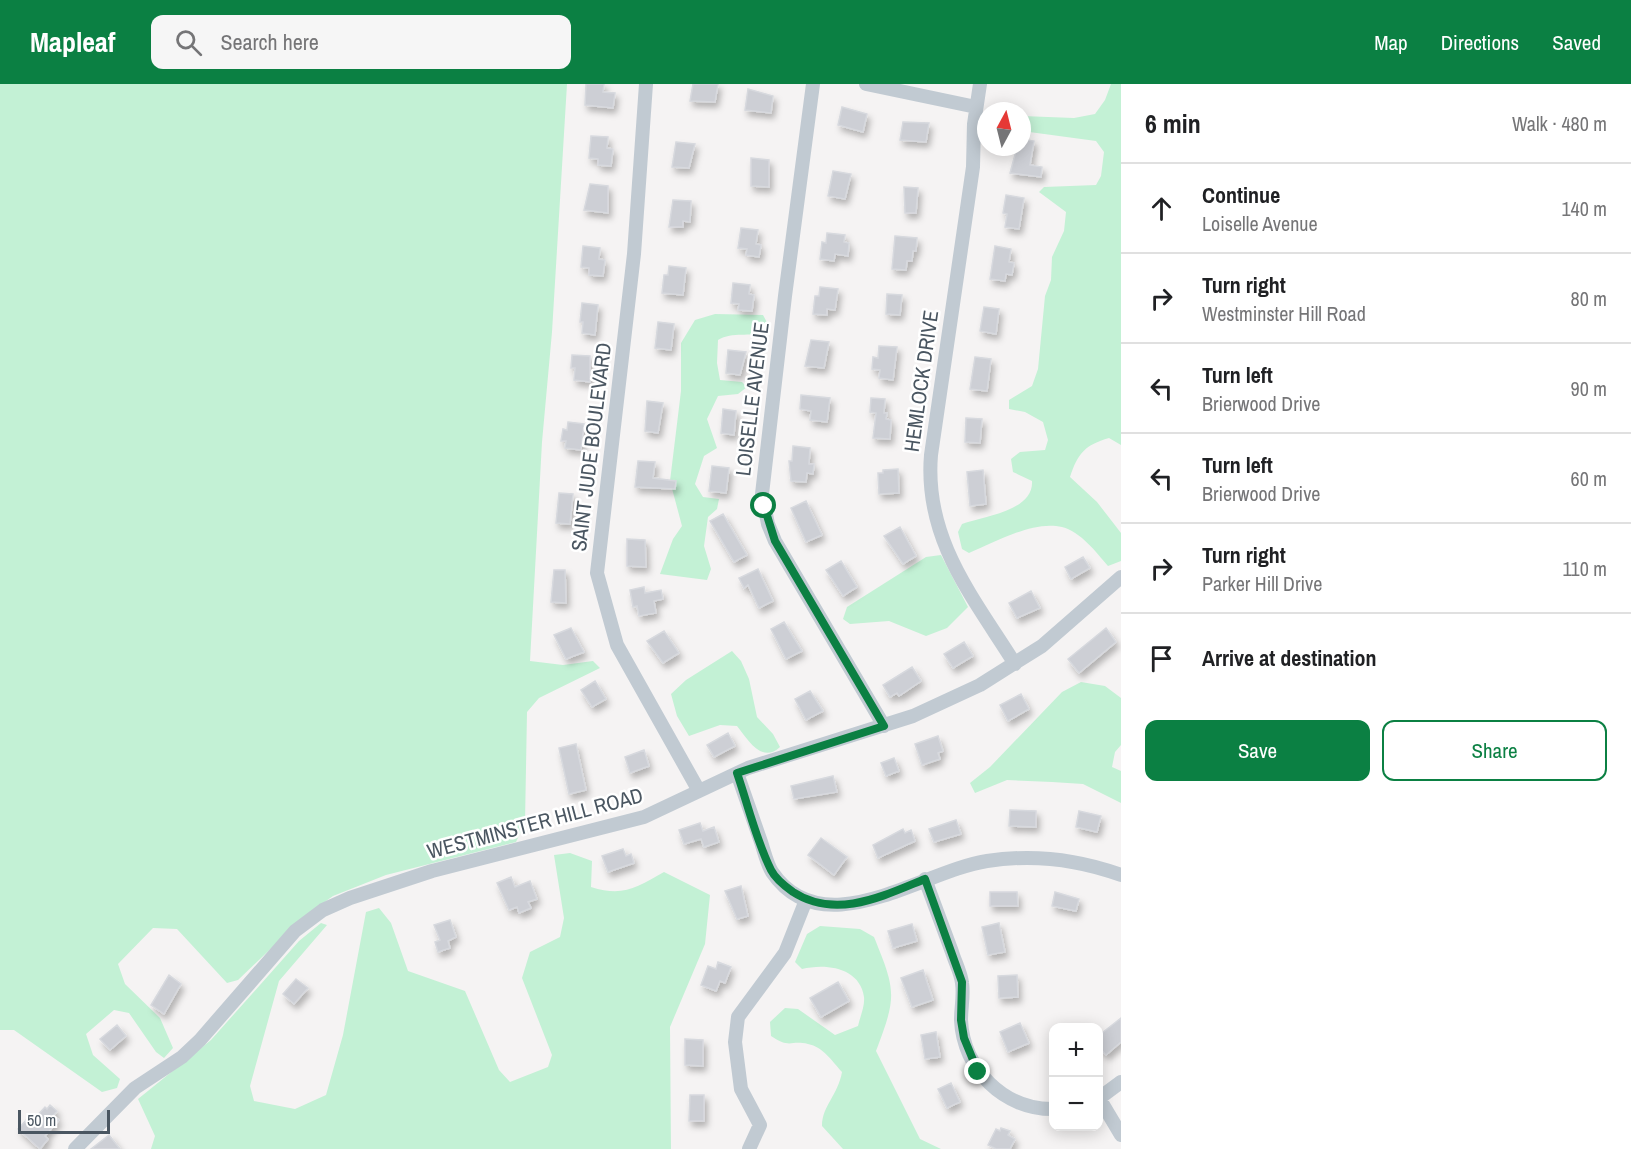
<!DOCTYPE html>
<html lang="en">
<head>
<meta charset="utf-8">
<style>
  body { margin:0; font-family:"Archivo Narrow",sans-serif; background:#f6f6f6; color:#202124 }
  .controls { position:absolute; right:18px; bottom:18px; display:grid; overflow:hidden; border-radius:12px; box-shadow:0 3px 15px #0003 }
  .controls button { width:54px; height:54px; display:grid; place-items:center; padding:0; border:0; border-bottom:2px solid #e0e0e0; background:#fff; color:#202124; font:30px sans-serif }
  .compass { position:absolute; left:977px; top:18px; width:54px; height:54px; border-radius:50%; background:#fff; box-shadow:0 3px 15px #0003; rotate:7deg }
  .scale { position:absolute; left:18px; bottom:15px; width:92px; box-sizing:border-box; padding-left:6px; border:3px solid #4a5661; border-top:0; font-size:16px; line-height:21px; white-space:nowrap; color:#4a5661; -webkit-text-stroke:4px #fff; paint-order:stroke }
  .stop { position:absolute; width:18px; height:18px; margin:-14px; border:4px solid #0b8043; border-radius:50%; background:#fff }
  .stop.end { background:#0b8043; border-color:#fff; box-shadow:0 2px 6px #0008 }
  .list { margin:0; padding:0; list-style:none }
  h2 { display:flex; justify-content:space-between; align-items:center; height:78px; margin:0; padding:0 24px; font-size:26px }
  h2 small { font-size:20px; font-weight:400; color:#757577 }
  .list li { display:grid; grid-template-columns:39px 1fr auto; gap:18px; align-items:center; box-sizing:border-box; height:90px; padding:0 24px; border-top:2px solid #e0e0e0 }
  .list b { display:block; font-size:22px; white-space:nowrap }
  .list p { margin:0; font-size:20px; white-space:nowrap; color:#757577 }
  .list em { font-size:20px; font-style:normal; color:#757577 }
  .actions { display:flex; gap:12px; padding:18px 24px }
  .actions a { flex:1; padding:14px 0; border:2px solid #0b8043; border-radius:12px; text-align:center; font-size:21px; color:#0b8043 }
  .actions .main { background:#0b8043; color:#fff }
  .icon { flex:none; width:33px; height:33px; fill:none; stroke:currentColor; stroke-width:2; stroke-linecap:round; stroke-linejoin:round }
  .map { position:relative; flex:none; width:1121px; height:1065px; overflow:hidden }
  header { display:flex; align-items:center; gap:36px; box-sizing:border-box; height:84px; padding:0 30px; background:#0b8043; color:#fff }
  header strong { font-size:28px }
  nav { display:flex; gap:33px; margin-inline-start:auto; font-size:21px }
  .search { width:420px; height:54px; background:#f6f6f6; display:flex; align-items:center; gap:15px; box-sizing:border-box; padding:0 21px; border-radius:12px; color:#757577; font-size:22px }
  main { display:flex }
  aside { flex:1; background:#fff }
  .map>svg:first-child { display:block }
  .green { fill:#c3f1d5 }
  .building { fill:#cdcfd5; stroke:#d7d9de; stroke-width:1.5; filter:url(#shadow) }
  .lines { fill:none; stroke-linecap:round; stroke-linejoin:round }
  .minor { stroke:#c1cad2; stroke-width:14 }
  .route { stroke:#0b8043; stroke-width:8 }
  .labels { text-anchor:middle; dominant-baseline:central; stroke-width:5; stroke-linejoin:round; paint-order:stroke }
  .street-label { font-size:21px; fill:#4a5661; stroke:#fff }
</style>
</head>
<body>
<header>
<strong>Mapleaf</strong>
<div class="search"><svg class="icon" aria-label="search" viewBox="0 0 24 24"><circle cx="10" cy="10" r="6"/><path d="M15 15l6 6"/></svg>Search here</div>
<nav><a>Map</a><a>Directions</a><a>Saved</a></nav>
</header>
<main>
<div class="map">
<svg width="1121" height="1065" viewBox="0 0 1121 1065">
  <defs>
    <filter id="shadow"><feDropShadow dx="3" dy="5" stdDeviation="3" flood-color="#0004"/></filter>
  </defs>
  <rect width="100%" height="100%" fill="#f5f3f3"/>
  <path class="green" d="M0,0H567L552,248L542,358L530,577L563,581L593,577L600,584L539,614L527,628L525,739L516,758L386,791L333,812L305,832L238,896L227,899L177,845L153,844L118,880L125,900L160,934L173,964L164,974L156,968L129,929L114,926L86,950L93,971L120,995L117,1004L102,1008L14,946H0Z
    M1111,0H1121V361L1109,354C1085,361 1078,369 1070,393L1097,418L1121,449V477L1108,482C1096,468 1081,448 1062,443C1033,436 996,458 969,469L962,465L958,448L962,440C984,432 1034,427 1032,397L1013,388L1011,375L1020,368L1045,366L1048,356L1043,338L1025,328L1009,325V316L1032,302L1038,285L1045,212L1051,196L1052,173L1064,147L1066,128L1039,108L1044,103L1096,101L1101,92L1104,68L1096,57L1022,47V32L1074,34L1095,30L1105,16Z
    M715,230L763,231L770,244C755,256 735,246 718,256L717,279L720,296L742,298L747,303L738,310L718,312L707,335L717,364L704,372L695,400L703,413L719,415L717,425L708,433L704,462L711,485L707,496L660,490L673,455L682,442L670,397L681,307V259L695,236Z
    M941,471L968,523L947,544L926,552L889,537L850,540L843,535L847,523L926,473Z
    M732,567L741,577L749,595L757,633L773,650L780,663C762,680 748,656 737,642L720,641L689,652L677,632L671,610L686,596Z
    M1081,598L1105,602L1121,614V661L1115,668L1112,683L1121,687V719L1083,700L1052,698L1007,696L975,709L970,699L990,683L1062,608Z
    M570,769L592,777L591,803C623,813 636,804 664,788L710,811L705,860L670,943L671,1065H151L155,1052L138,1015L211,956L299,857L321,839L327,841L279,897L250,1002L254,1017L295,1025L326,1011L343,951L366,828L379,824L391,839L408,887L465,907L499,986L510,998L548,983L552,971L522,894L530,868L560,853L564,834L554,771Z
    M820,842L860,845L874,853C896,907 897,912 876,967L920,1055L941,1065H843L822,1042C822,1022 838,1011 842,988C832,977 823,963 808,960C790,956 790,965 771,952L770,938L785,924L798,925L835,951L858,942C860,933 865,922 864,913C860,883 825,879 802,885L795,878L807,850Z"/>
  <path class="building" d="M586,0H604L603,8L615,9L613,24L585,21Z
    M693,0H718L715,18L690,17Z
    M748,5L773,12L771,29L745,26Z
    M842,23L867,30L863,48L838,41Z
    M903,38L929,39L926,58L900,56Z
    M591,52L608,53L607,64L613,65L611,82L598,81V75L589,74Z
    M1022,55L1034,57L1030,81L1042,83L1041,93L1010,89L1017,63H1022Z
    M676,58L695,60L689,84L672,83Z
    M751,74L769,76V103L751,102Z
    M833,87L851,90L845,115L828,112Z
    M590,100L608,102V129L584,126Z
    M904,103L918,104L916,129H905Z
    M1006,111L1024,114L1019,145L1005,143L1007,130L1003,129Z
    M673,116L691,117L690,138L683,137V143H669Z
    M741,144L758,146L756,160L761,161L759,173L746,171L747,165L738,164Z
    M827,149L845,151L844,158L849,159L848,172L835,170L834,177L820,175L822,158L826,159Z
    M895,152L917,154L916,167H913L912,177H907L906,186L892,185Z
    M583,162L600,164L599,175L605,176L603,192L589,191V184L581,183Z
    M995,162L1011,165L1009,178L1014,179L1012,191L1006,190L1005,197L990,195Z
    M669,182L686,184L683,211L662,209L664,191H668Z
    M733,199L750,201L749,210L754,211L752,227L738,226L739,220L731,219Z
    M820,203L838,205L835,226L827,225V231L813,230L815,212H819Z
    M887,210L902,211L900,231L886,230Z
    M582,219L598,221L595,251L582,249L583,238H580Z
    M984,223L999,225L996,250L980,247Z
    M658,238L674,240L671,266L655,264Z
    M811,256L829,258L824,284L805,282Z
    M879,262L897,263L893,296L879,294L880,286L872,285L873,273L878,274Z
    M728,266L746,268L740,291L726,289Z
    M572,271L590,272V298L574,296L575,284H571Z
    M975,273L991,275L987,307L970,305Z
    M801,311L830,314L827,338L810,336L811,327L800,325Z
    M871,314L885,315L884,329H887L886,335L891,336L890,355L873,354L876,329L870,328Z
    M647,317L663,319L658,349L645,347Z
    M723,325L736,327L734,351L721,349Z
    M966,334L982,335L980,359L965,358Z
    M568,338L584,340L581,366L565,364L566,357H561L563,345L567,346Z
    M793,362L810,364L809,380H814L813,390L807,389L806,398L791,397L789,377H792Z
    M638,377L655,378L653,394L676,397L675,405L635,403Z
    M712,382L729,384L726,409L709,407Z
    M898,385L899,409L879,410L878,389H883V386Z
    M983,386L986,420L970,422L967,388Z
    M559,409L573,410L570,440L556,439Z
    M806,417L822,451L806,458L791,424Z
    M723,430L747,471L734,478L710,437Z
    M900,443L916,472L903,480L884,452Z
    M627,455L645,456L646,483L627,482Z
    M1083,473L1090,484L1071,495L1065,483Z
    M841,477L857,503L843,512L826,486Z
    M758,485L773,517L759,524L748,501L744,504L739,494Z
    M554,486H565L566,519L551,518Z
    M644,503L645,509L661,506L663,515L654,517L656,529L639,532L637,522L633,523L630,506Z
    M1031,507L1040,524L1017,534L1009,519Z
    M784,538L802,567L786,575L771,545Z
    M571,544L584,568L566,575L554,551Z
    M1106,544L1116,558L1079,589L1068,575Z
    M664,547L679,569L663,579L647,557Z
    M964,558L973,572L953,584L944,570Z
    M912,583L921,597L899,612L897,609L890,613L883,601Z
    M595,597L606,615L592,623L581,606Z
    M810,607L823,627L806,636L795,615Z
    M1021,610L1029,625L1008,637L1000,621Z
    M728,649L735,662L714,673L707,661Z
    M938,652L943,667L938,669L940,675L922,681L915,660Z
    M576,660L586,706L569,710L559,664Z
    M644,666L649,682L630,689L625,673Z
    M894,674L899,687L886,692L881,679Z
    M833,692L837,708L794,715L791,702Z
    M1010,726L1036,727V743L1009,742Z
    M1079,727L1101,732L1097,748L1076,743Z
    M956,736L961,750L934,758L929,745Z
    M700,739L703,747L714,743L719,758L704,763L701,755L684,760L679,746Z
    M903,745L905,749L911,746L915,757L878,774L873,761Z
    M821,754L847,773L834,791L808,771Z
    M623,765L626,772L631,770L634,779L608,788L602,772Z
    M511,793L515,803L530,797L537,815L528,818L531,824L519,829L517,823L509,826L497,799Z
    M741,802L748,832L737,835L725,807Z
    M990,808H1017L1018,822H990Z
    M1055,808L1079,815L1076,827L1052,822Z
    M450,836L456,853L448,857L450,864L438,868L435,858L440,856L434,841Z
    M999,839L1005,868L988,871L982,843Z
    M912,840L917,857L893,864L888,847Z
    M718,878L731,883L725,899L720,897L716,907L701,901L708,882L716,885Z
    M923,886L933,916L912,923L901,894Z
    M169,891L181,900L164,930L151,921Z
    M1017,891L1018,913L999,914L998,892Z
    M296,895L308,904L294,920L283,910Z
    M838,898L849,917L821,933L810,914Z
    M1121,934V958L1106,971L1098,962V952Z
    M1020,939L1029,959L1008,968L1000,948Z
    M117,941L126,952L110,966L100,955Z
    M936,948L940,973L925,975L921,951Z
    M685,955L703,956V982L685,981Z
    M951,999L960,1018L947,1024L938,1005Z
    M690,1011H704V1037H689Z
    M50,1021L57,1027L53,1032L59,1036L45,1052L48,1055L40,1065L18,1045L28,1034L32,1037L45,1023L47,1025Z
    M1001,1044L1010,1047L1008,1051L1015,1055L1010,1065H996L988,1061L996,1045L1000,1047Z
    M109,1051L120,1065H91Z"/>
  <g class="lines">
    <path class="minor" d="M646,0L634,170L597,489L617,561L699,707
      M813,0L785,212L762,410L768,440L775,457L884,642
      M866,0L976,23
      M980,0L974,40L973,83L931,371C924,455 973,513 1015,580
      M737,689C745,712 753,735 761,758C764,767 767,780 772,788C823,863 922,787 987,777C1033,770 1077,775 1121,791
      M925,795C934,819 943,844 952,868C955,878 961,889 962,899C964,911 961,923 961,936C963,985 1004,1026 1054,1025
      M1099,1014L1121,1051
      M1098,1015L1121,998
      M75,1065L135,1004L182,973L200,956L295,847L323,826L350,814L432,787L644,733L748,684L913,632L980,601L1042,562L1121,493
      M749,1065L760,1041L741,1005L735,958L738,933L785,869L806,816"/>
  </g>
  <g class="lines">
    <path class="route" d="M764,422L775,457L884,642L737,689C748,721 756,756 771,786C775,794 786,803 793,808C836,836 883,812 925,795L962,898L961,936L964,954L978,988"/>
  </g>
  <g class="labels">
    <g class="street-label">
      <text transform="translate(921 297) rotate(-82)">HEMLOCK DRIVE</text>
      <text transform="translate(752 315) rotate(-83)">LOISELLE AVENUE</text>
      <text transform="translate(591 363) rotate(-83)">SAINT JUDE BOULEVARD</text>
      <text transform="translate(535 739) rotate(-15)">WESTMINSTER HILL ROAD</text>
    </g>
  </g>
</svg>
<div class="controls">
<button>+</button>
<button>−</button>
</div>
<svg class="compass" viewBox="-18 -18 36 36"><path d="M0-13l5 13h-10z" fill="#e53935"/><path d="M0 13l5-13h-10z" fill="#757577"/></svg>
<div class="scale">50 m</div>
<div class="stop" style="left:764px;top:422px"></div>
<div class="stop end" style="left:978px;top:988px"></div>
</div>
<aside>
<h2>6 min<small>Walk · 480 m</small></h2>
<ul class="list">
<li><svg class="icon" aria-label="ahead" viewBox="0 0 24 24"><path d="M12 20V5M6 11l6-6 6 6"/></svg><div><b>Continue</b><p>Loiselle Avenue</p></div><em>140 m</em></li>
<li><svg class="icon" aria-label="right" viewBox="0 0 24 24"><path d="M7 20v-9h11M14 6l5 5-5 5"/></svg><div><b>Turn right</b><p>Westminster Hill Road</p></div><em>80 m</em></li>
<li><svg class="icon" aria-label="left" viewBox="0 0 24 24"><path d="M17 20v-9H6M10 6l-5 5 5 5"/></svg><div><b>Turn left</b><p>Brierwood Drive</p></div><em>90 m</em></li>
<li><svg class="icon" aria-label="left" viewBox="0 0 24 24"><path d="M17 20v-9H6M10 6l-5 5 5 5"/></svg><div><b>Turn left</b><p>Brierwood Drive</p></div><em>60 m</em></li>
<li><svg class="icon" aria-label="right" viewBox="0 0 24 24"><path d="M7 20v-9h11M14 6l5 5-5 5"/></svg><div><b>Turn right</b><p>Parker Hill Drive</p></div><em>110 m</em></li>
<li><svg class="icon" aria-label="arrive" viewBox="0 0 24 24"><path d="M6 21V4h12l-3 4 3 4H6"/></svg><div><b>Arrive at destination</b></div></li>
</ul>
<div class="actions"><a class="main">Save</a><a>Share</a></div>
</aside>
</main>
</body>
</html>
